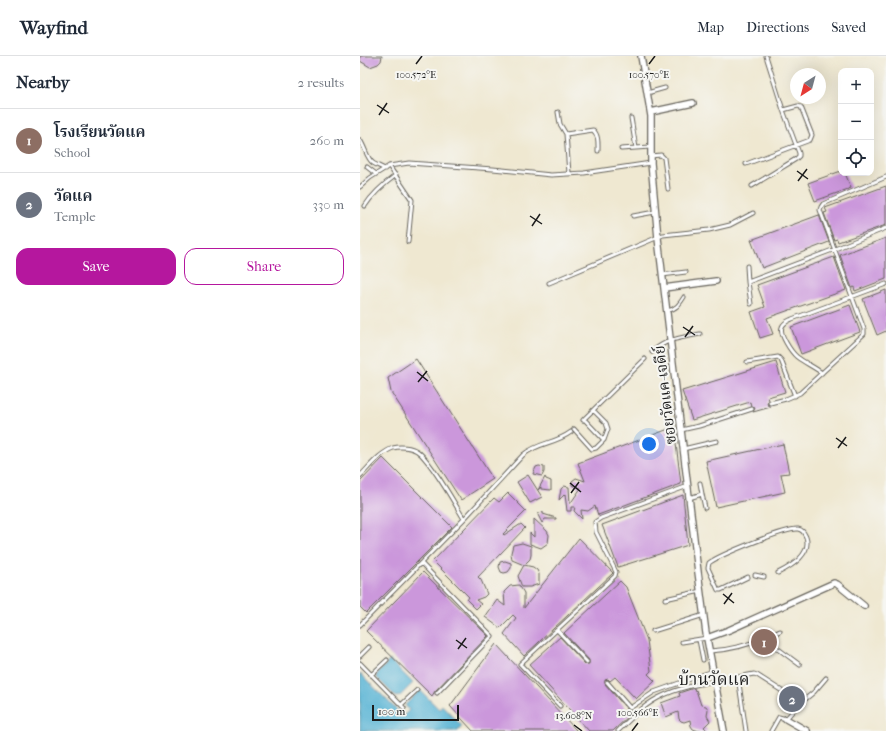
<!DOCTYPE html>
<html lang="en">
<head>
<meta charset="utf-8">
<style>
  body { margin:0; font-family:"IM FELL French Canon","Noto Serif Thai",serif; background:#f2f2f3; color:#1f2937 }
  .controls { position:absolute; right:12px; top:12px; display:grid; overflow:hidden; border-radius:8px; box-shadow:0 4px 16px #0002 }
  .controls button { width:36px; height:36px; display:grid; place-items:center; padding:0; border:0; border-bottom:1px solid #e0e1e3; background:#fff; color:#1f2937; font:20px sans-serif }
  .compass { position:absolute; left:430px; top:12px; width:36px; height:36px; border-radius:50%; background:#fff; box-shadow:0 4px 16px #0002; rotate:216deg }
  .scale { position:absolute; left:12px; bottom:10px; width:87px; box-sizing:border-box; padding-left:4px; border:2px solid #1c1c1c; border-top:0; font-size:11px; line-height:14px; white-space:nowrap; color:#1c1c1c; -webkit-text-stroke:3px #f6f6f2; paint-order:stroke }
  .you { position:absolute; left:289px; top:388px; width:14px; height:14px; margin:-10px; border:3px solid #fff; border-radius:50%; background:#1a73e8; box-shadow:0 0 0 6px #1a73e833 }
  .badge { display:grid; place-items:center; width:26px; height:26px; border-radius:50%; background:#b5179e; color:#fff; font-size:13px; font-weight:700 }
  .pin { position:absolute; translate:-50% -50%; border:2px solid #fff; box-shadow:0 1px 4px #0006 }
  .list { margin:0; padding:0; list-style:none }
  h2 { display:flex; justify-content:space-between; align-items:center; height:52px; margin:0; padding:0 16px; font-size:17px }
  h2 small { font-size:13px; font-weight:400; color:#747a83 }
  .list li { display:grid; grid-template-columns:26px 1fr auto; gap:12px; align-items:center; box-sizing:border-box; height:64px; padding:0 16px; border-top:1px solid #e0e1e3 }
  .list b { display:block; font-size:15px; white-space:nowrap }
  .list p { margin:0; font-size:13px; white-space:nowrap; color:#747a83 }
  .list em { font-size:13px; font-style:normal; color:#747a83 }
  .actions { display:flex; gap:8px; padding:12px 16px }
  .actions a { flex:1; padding:9px 0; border:1px solid #b5179e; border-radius:12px; text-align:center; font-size:14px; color:#b5179e }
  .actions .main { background:#b5179e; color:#fff }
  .icon { flex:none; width:22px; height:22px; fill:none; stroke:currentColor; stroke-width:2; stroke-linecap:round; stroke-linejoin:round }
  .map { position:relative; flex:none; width:526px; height:675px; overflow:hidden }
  header { display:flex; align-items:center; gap:24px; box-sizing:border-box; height:56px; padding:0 20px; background:#fff; border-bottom:1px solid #e0e1e3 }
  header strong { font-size:19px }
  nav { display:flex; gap:22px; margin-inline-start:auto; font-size:14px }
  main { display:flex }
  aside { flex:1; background:#fff }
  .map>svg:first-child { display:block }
  .water { fill:#56b3d4; stroke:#396878 }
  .building { fill:#cb97db }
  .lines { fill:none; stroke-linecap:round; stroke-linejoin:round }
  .lane-casing { stroke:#66635b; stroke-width:5 }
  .street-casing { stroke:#66635b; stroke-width:8 }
  .lane { stroke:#fff; stroke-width:3 }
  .street { stroke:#fff; stroke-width:5.5 }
  .ticks { fill:none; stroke:#1c1c1c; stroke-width:1.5 }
  .labels { text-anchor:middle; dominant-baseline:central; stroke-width:4; stroke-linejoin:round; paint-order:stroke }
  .street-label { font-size:15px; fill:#1c1c1c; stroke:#f6f6f2 }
  .quarter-label { font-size:17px; fill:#1c1c1c; stroke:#f6f6f2 }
  .ticks-label { font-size:10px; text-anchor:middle; fill:#1c1c1c; stroke:#f6f6f2; stroke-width:4; stroke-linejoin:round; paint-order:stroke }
</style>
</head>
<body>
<header>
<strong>Wayfind</strong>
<nav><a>Map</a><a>Directions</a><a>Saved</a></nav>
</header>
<main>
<aside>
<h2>Nearby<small>2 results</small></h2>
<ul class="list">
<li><span class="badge" style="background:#8d6e63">1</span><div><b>โรงเรียนวัดแค</b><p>School</p></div><em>260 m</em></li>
<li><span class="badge" style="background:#6b7280">2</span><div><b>วัดแค</b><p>Temple</p></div><em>330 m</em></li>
</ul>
<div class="actions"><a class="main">Save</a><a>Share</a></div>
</aside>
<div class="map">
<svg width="526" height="675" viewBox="0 0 526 675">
  <rect width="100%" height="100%" fill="#f6f6f2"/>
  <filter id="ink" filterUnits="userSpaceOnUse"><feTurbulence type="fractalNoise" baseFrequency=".025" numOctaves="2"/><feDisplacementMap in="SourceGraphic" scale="8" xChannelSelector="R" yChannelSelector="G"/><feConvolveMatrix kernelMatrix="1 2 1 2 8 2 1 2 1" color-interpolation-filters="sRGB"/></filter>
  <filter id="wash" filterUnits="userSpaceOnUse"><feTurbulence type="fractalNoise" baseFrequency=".012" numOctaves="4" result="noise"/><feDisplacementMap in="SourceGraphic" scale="16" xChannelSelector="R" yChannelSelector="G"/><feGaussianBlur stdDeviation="0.9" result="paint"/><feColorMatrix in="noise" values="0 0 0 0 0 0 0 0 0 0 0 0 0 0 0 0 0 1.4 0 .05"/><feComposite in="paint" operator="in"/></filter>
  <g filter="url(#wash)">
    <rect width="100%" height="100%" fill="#efe8d1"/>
    <path class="water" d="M30,604L53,627L40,640L36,641L17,622L16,619Z
      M0,617L43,660L49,654L45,649L60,634L79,653L82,649L102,670L98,675H0Z"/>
    <g id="blocks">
      <path class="building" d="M0,0H22L21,5L18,8L10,11L0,5Z
        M481,115V117H485L491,132L455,145L448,127Z
        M526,130V169L478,186L477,183L474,184L464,157L467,156L465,152Z
        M459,159L469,186L402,212L391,184Z
        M526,182V223L495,235L494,231L492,232L480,199Z
        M474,201L486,234L407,262L413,278L400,282L391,256L405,251L397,229Z
        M526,234V275L517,279L503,243Z
        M490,249L500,276L441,298L431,271Z
        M56,303L133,423L101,444L31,336L28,322Z
        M416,306L425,336L408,341L409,344L407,348L411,351L393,356L395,352L391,350L390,346L332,364L322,335Z
        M314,371L321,428L238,459L235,450L228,455L221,454L222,463L214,455L215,451H211V455H207L205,438L199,444L201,433L204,430L209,431L210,448L221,432L212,429V425L216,422L225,425L218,407Z
        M423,388L429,417L421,418L425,436L356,451L346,405Z
        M23,402L92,471L6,557L0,551V426Z
        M179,410L184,411V416L182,420L173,418L176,411Z
        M168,419L182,441L170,447L157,426Z
        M185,421L186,423L191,425V434L181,433V431L178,434Z
        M148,437L166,455L143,478L144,479L161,468L165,472L118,521L121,524L127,538L124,541L116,544L121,548L116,553L107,544L109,541L73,505L134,442L139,446Z
        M323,439L328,489L258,511L242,469Z
        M183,456V458L196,462V463H185L182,467L178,459L179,457Z
        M174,463L187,475L189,479L188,487L181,492L170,488V477L174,481Z
        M219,482L253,517L252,518L164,600L144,578L156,562L153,559L140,572L125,561L137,544L145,550L144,536L150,530L159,529L164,537V552Z
        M162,487L171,490V499L170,503L164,509L152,504L151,497L153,489Z
        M145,505L151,507V512L148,516L144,517L141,516L139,511L140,506Z
        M164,509L173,511L177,514L179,518V528L170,531H162L158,520Z
        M63,516L128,580L75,635L72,640L6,575Z
        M260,525L266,531L287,584L291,615L288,618L295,625L276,643L255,621L250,625L248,623L245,624V628L271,658L253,675H229L169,609L200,581L225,608H229V604L204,577Z
        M136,588L217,675H113L90,650Z
        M334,632L335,635L336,634L341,649L346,650L348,653L347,660L350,665L344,671L348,675H339L333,673L331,670L330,664L324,666L321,665L319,663L318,656L306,661L301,647L320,640L319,637Z"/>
    </g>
  </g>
  <g filter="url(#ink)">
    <use href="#blocks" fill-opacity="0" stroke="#66635b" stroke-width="1"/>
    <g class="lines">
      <g class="lane-casing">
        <path id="lane" d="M287,37L305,32
          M198,56L200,68L206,78
          M271,62L276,92L290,91
          M0,84C5,91 7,103 13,107C16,109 21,111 25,113
          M261,93L276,92
          M290,100L301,99L304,102L308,133
          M386,108L450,84L452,79L441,51L438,50L423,54
          M29,110L52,144L48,186
          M7,111L16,118
          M209,117L206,78L233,74C239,79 238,88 238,95
          M392,130L436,103L439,100V97L423,54L406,0
          M0,131L10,122L29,110L49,107L133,113L191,119L224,117L291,107
          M5,150C13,137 24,128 36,119
          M273,160L295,156
          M387,210L388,226
          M302,219L326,216
          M189,227L303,179L349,174L370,169L393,157
          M391,248L388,226L475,193L526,172
          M307,255C316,253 319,249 324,241
          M292,296C308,282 320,282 340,278
          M387,306L418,301L421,304L435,340
          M462,317C454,311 445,307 437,301C431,296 419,278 422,271C424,266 428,265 432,263L526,228
          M410,347L426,343L440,337L504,278V273L460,154L461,151L463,148L526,121
          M224,363L244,384
          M223,364L285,303
          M214,373L232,393L236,392L244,384L248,373L246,367L233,354
          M321,374L339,370L392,353
          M323,393L357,385
          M0,420C10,410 20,397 33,392C40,390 51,391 57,395C70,403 95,448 104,463
          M340,427L342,438
          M329,442L342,438L345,452
          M61,507L132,580L77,637
          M395,519L404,521
          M388,521L361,534H358L348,512L349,507C359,499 426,472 438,473C443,474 444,477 446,481C452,498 430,511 418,517
          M305,543L341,535
          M0,569L104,463L163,399C178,386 195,388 211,376
          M197,574L227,606
          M293,575L344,559
          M405,583L440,609
          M339,584L343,604
          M322,586L347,582
          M350,595C375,594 398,586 420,575
          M0,600L9,591
          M0,607L44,652
          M11,619L27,604
          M378,621L394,618L397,619L422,635
          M247,626L270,652L294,636L353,615
          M41,649L57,634
          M200,650L160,608L255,520L256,516L236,476L235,466L241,462L328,430
          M258,675C270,663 283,650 298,642C323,629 351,626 378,621L386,675
          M411,675L419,661L426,663L437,650L454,636L466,622"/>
      </g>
      <g class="street-casing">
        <path id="street" d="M281,0L291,60V107L298,182L338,516L346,577L364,675
          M291,56L333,47
          M304,232L356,225
          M347,582L369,574L474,527L477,528L504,550
          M426,663L447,675"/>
      </g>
      <use href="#lane" class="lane"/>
      <use href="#street" class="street"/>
    </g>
  </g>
  <path class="ticks" d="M56,8L62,0M289,8L295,0M17,49L29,57M19,59L27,47M437,115L448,123M438,125L447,113M170,160L182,168M172,170L180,158M323,271L335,279M325,281L333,270M57,316L68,325M58,326L67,315M476,382L487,390M478,392L486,381M210,427L221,436M211,437L219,426M363,538L374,547M364,548L372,537M96,584L107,592M98,593L106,582M214,669L222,675M272,675L278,667"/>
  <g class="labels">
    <g class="street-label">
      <text transform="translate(305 339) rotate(-97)">ซอยวัดแค-เจดีย์</text>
    </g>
    <g class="quarter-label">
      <text x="354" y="623">บ้านวัดแค</text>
    </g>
  </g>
  <g class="ticks-label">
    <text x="56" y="22">100.572°E</text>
    <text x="289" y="22">100.570°E</text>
    <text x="278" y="660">100.566°E</text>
    <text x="214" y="663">13.608°N</text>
  </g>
</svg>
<div class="controls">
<button>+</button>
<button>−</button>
<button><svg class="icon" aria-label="locate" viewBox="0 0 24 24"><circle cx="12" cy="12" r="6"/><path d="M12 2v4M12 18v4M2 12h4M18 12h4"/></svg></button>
</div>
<svg class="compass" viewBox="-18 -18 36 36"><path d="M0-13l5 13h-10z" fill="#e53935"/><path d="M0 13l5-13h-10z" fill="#747a83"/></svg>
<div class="scale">100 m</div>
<div class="you"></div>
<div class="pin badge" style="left:404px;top:586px;background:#8d6e63">1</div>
<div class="pin badge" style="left:432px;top:643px;background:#6b7280">2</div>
</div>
</main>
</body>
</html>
